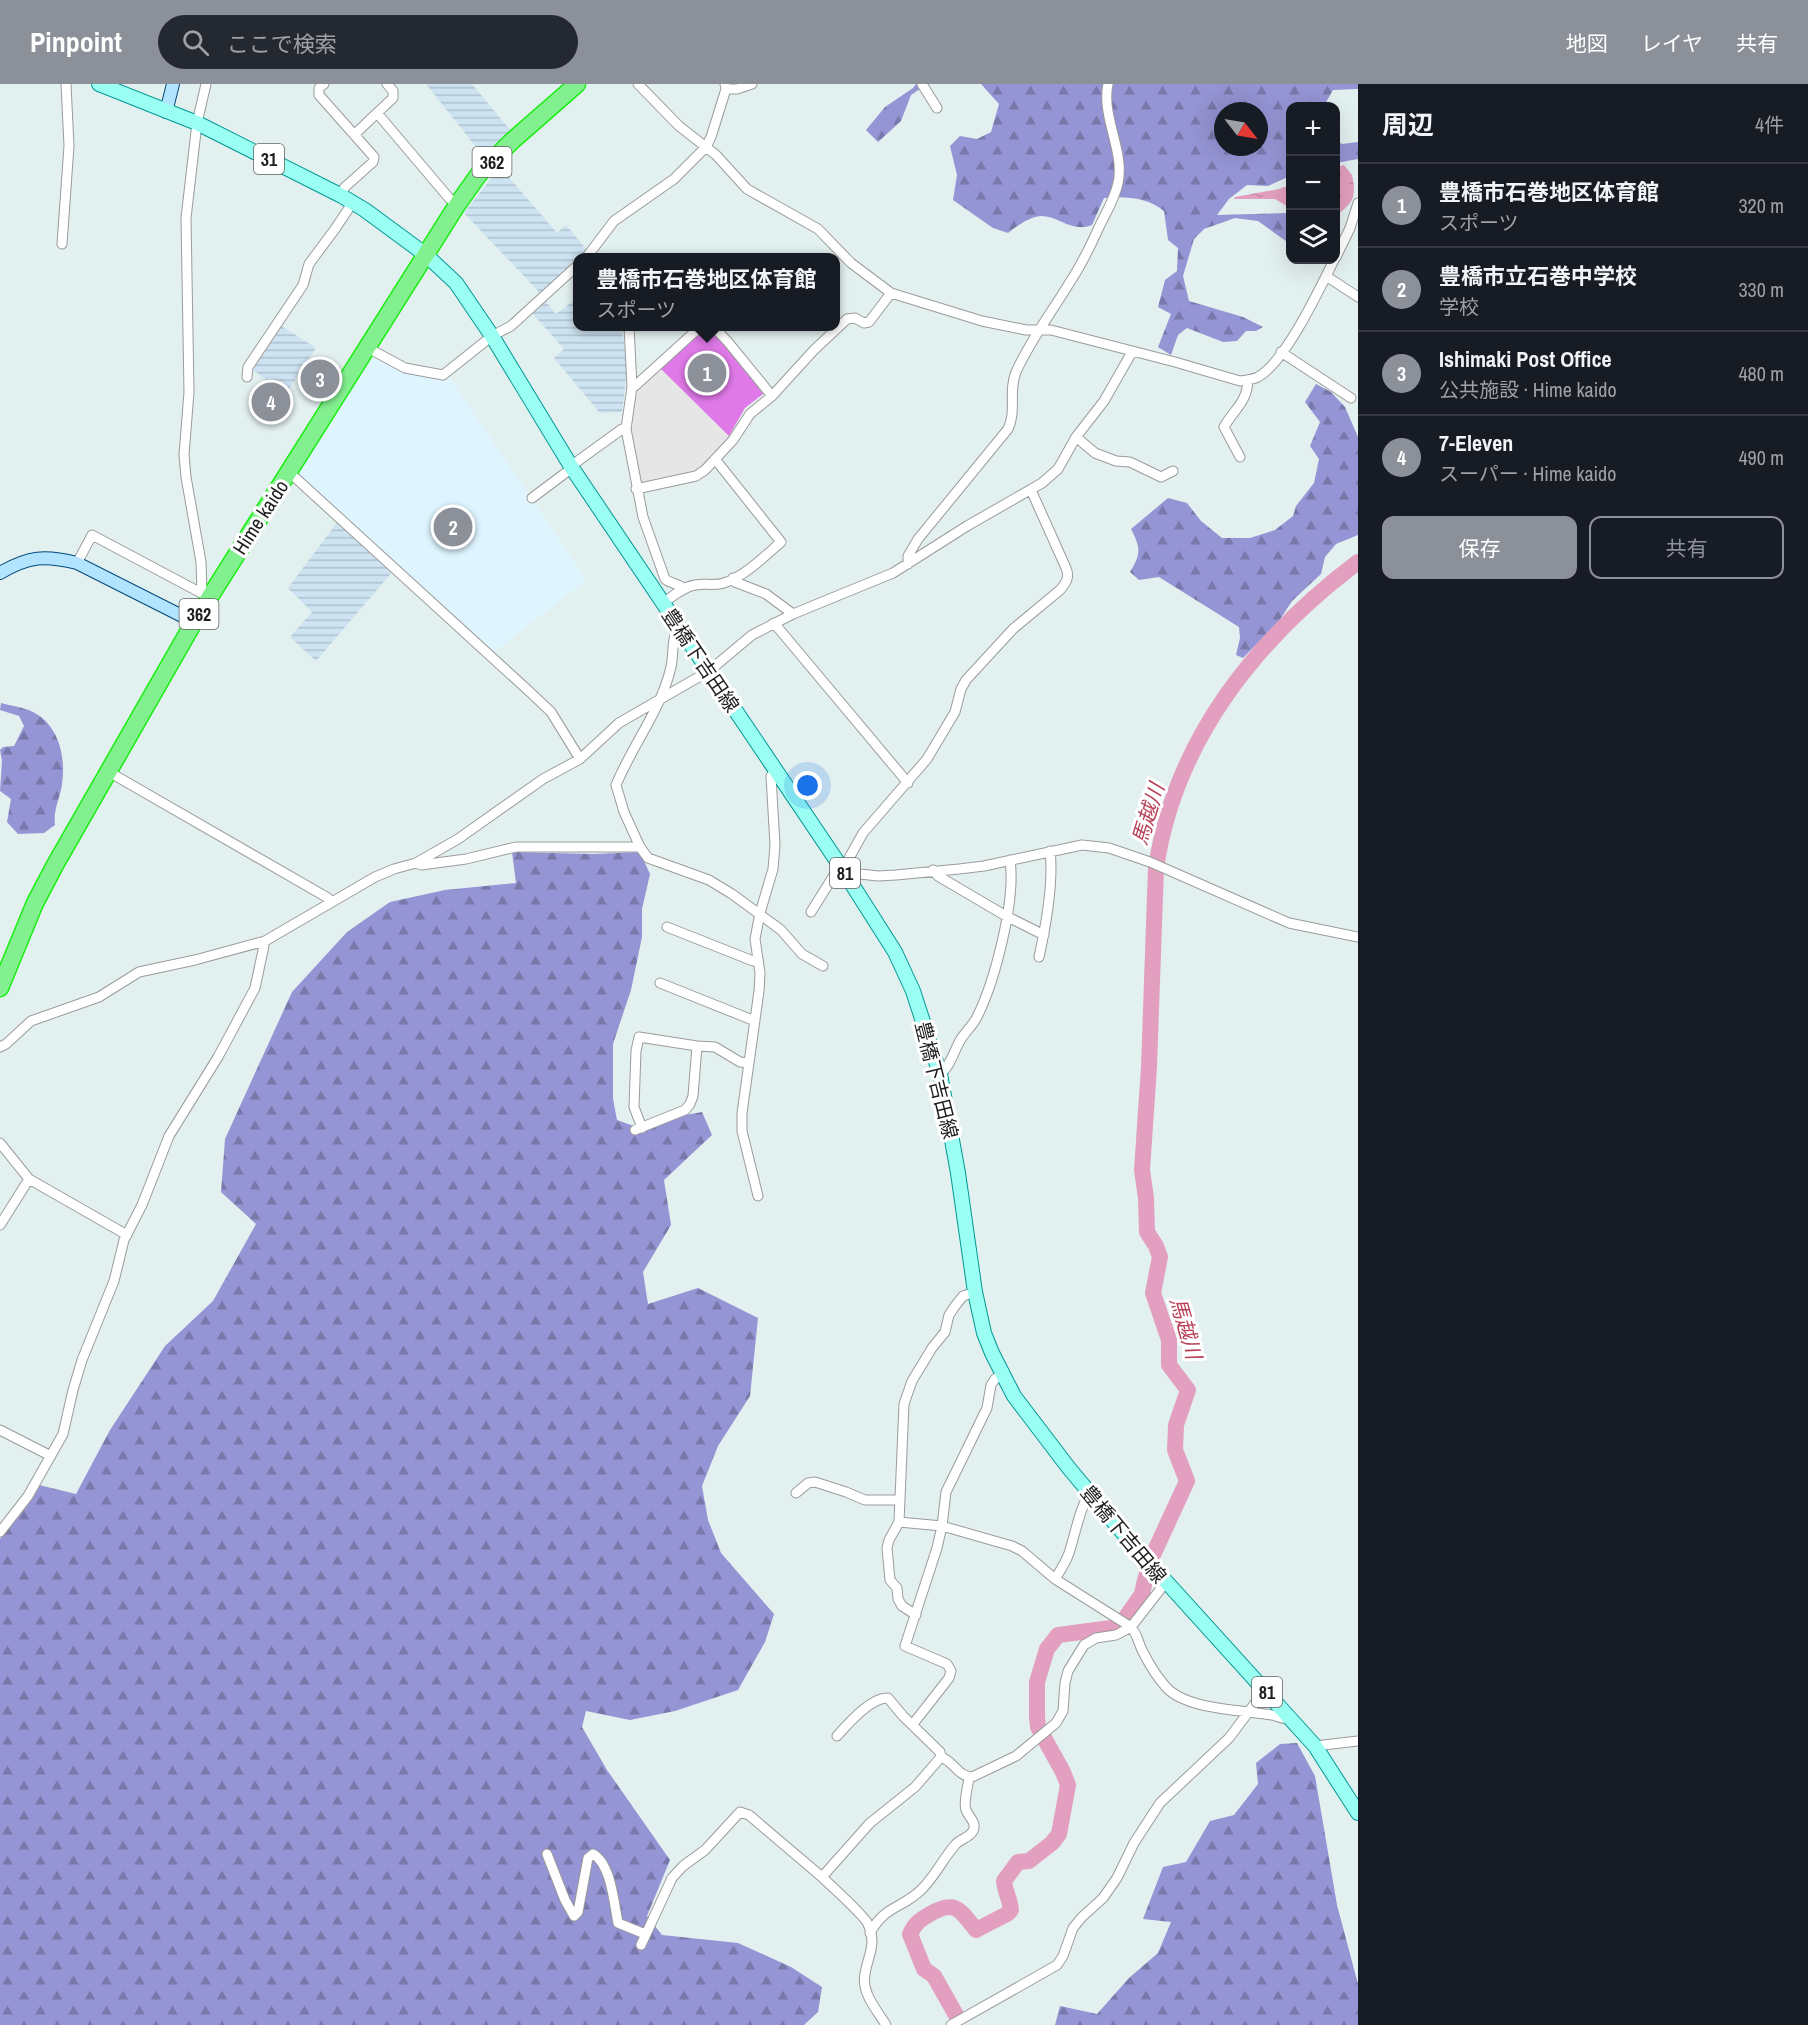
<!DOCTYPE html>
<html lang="ja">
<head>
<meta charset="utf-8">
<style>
  body { margin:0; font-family:"Archivo Narrow","Noto Sans JP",sans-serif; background:#242831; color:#f1f3f6 }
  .controls { position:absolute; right:18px; top:18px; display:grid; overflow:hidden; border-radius:12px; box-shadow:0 6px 24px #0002 }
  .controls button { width:54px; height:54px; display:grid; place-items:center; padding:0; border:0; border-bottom:2px solid #363941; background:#171b24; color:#f1f3f6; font:30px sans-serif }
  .compass { position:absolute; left:1214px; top:18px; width:54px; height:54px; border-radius:50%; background:#171b24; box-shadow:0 6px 24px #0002; rotate:121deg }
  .you { position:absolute; left:808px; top:702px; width:21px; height:21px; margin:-15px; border:4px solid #fff; border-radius:50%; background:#1a73e8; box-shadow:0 0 0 9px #1a73e833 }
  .badge { display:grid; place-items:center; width:39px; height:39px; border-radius:50%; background:#8c9099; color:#fff; font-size:20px; font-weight:700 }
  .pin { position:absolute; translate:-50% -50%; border:3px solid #fff; box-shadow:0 2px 6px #0006 }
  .popup { position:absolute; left:573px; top:169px; width:267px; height:78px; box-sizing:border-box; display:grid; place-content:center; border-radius:12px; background:#171b24; filter:drop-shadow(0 2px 4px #0005); font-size:20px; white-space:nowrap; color:#9ea1a6 }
  .popup b { font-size:22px; color:#f1f3f6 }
  .popup::after { content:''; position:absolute; left:50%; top:100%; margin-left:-12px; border:12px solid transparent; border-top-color:#171b24 }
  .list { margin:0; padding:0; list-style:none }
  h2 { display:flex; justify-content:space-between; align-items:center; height:78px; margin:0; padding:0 24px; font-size:26px }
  h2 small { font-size:20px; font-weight:400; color:#9ea1a6 }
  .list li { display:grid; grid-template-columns:39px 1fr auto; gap:18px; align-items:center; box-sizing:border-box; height:84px; padding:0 24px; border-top:2px solid #363941 }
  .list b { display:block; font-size:22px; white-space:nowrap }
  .list p { margin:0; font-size:20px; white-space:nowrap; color:#9ea1a6 }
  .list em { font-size:20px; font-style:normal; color:#9ea1a6 }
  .actions { display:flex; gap:12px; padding:18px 24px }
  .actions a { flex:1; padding:14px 0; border:2px solid #8c9099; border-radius:12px; text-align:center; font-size:21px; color:#8c9099 }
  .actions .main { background:#8c9099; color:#fff }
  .icon { flex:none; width:33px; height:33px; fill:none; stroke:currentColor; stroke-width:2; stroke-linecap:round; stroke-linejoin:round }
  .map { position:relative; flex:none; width:1358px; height:1941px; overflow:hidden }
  header { display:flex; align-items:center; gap:36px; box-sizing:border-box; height:84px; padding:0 30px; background:#8c9099; color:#fff }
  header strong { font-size:28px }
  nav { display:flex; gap:33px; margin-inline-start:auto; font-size:21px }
  .search { width:420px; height:54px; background:#242831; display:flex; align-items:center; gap:15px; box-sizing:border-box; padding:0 21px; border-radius:33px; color:#9ea1a6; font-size:22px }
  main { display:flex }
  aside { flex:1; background:#171b24 }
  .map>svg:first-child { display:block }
  .education { fill:#def5ff }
  .farmland { fill:url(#farmland-rules) }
  .forest { fill:url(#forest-firs); fill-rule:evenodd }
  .pitch { fill:#df79e8 }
  .parking { fill:#e6e6e6 }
  .water { fill:url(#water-ripples) }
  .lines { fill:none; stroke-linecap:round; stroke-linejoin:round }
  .river { stroke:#e39fbf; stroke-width:16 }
  .street-casing { stroke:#9b9b9b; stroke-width:11 }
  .secondary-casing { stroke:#00487b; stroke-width:14 }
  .primary-casing { stroke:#009995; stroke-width:16 }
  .highway-casing { stroke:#1aed12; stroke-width:19 }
  .street { stroke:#fff; stroke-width:9 }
  .secondary { stroke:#b3e4ff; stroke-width:12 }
  .primary { stroke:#9afff2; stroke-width:14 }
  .highway { stroke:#83f090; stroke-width:16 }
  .labels { text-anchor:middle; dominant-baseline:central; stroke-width:6; stroke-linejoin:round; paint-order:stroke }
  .shield { fill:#fff; stroke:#626262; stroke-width:1.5 }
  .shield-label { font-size:18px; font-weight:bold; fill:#1e1e1e }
  .street-label { font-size:20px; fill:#1e1e1e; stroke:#fff }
  .water-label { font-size:21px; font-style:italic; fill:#b84158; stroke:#fff }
</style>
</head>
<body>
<header>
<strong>Pinpoint</strong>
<div class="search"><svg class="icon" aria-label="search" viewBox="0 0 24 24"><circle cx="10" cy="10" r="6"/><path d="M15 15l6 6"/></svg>ここで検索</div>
<nav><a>地図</a><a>レイヤ</a><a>共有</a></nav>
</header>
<main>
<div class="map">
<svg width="1358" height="1941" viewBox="0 0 1358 1941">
  <defs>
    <pattern id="farmland-rules" width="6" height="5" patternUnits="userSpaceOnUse" patternTransform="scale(1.5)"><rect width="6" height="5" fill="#cde3f1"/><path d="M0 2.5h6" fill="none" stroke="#b0c2ce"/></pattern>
    <pattern id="forest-firs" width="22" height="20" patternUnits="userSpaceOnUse" patternTransform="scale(1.5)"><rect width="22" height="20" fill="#9594d4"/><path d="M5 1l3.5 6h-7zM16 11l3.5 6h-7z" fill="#7978ab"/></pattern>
    <pattern id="water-ripples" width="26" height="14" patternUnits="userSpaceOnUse" patternTransform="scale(1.5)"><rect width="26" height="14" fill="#e39fbf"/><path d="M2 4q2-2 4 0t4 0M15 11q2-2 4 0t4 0" fill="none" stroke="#c288a4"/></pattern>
  </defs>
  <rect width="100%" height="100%" fill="#e3f0f0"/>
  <path class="education" d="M374,271L448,291L586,496L493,569L298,389Z"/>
  <path class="farmland" d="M426,0H472L511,47L484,73Z
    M500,83L557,149L566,141L587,166L541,210L464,129Z
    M578,213V242L621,243L628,277L622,328L600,329L554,274L564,265L532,229L545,217L556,230Z
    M280,241L316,264L285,311L251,284Z
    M338,437L393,487L316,577L290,553L312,528L288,504Z"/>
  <path class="forest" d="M916,0H927L911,11L901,37L878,58L866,46L885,23L913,4Z
    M981,0H1358V5L1333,6L1325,20L1326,22H1290V92L1268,102L1247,101L1229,115L1217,131L1290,129V160L1258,137L1235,134L1204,145L1194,155L1183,192L1189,217L1243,233L1263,243L1256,247H1246L1237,257L1223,258L1187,244L1178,251L1171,271L1158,263L1171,230L1158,223L1165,196L1177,187L1178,164L1168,156L1164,127C1148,113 1124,112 1104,114L1092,141C1072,149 1061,133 1042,132C1030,132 1017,142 1008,149L993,144L953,116L957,91L950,62L960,52L977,55L991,48L999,20ZM1223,27H1259V63H1223Z
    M1336,56L1342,60L1358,58V75L1336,79Z
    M1316,300L1331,308L1345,323L1358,353V451L1336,460L1325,473L1321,490L1292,517L1279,537L1243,574L1236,571L1240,554L1239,543L1159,493L1139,496L1130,488C1141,470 1141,464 1131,445L1168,414L1187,419L1201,437L1222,454H1250L1275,446L1293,432L1296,422L1314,399L1319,375L1310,362L1320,338L1305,318Z
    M1,619C11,622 23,623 33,628C59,641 66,673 62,700C60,715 53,725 55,741L44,749L18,750L7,738L11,715L0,707L2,677L0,666L3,663L14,662L24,642L19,632L0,626Z
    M512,768L594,770L640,768L650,790L642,825V853L631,906L613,960V1015L617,1036L642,1045L664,1035L702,1028L712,1051L664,1096L671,1141L643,1188L648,1220L698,1204L758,1234L750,1312L718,1362L702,1402L708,1436L721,1469L774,1530L765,1558L738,1606L675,1627L630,1636L586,1627L582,1643L607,1686L670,1776L647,1832L662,1851L738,1859L791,1883L822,1903L818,1928L804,1941H0V1455L39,1401L76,1410L110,1346L165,1262L213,1217L256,1140L221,1108L225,1055L292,908L347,848L390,818L445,806L516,799Z
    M1297,1659L1315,1692L1337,1821L1358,1900V1941H1055L1060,1922L1097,1930L1129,1894L1158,1869L1171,1838L1143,1835L1163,1783L1186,1778L1210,1737L1234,1731L1258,1700L1256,1679L1280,1660Z"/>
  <path class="pitch" d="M706,243H709L726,260L763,310L745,324L729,352L710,373L696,385L634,306Z"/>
  <path class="parking" d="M659,283L729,352L710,373L696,385L673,393L636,399L628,343L634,306Z"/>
  <path class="water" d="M1344,81L1352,91C1357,112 1353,120 1336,131V83Z
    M1287,102H1290V124L1275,115H1234L1235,113L1279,105Z"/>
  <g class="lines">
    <path class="river" d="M956,1931L934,1892L924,1885L910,1850C915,1839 920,1836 930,1830C956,1815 960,1826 976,1846L1007,1830L1011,1826C1010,1814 1005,1809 1004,1797L1018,1778L1029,1777L1052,1759L1059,1750L1068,1701L1063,1688L1038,1643L1037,1633V1598L1047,1565L1058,1551L1119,1543L1142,1510L1145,1496L1153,1471L1187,1397L1175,1366L1176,1341L1188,1306L1169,1281V1256L1153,1209L1160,1173L1156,1162L1147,1148L1146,1114L1142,1086L1149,983L1156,784C1175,656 1256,555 1358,478"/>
    <g class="street-casing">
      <path id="street" d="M324,0L319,4V11L374,73L373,78L345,103L340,111
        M638,0L679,42L716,71L747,105L818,145L851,179L891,209L982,237L1026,246H1051L1175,278L1240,297C1246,296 1252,296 1258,293C1286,277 1319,206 1334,176
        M922,0L937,24
        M726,5H737L752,0
        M377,29L393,14V7L387,0
        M355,50L377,29L449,114L457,121
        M62,160L69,62L66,0
        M1336,173L1350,144L1358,119
        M586,174L614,137L674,95L706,63L711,53L726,5L725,0
        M1326,192L1358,213
        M629,242L632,303L626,345L643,433L665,495C671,500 678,499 683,504
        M713,242L728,258L772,312
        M368,264L405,284L443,291L492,252L511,242L578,181
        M1281,268L1351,314
        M247,293L248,283L303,201L309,180L335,145L353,118
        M632,303L635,302L701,242
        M1076,353L1095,369L1116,377L1130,378L1161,393L1173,387
        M1240,373L1224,343C1234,325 1247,319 1248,296
        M571,382L622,345H626
        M289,388L531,609L551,628L580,675
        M636,405L696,392L705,386L733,356L750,330L772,312L814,266L847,235L855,234L864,239L869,238L891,209
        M532,414L572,384
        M77,479L92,451L205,511
        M908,480V472L918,455L1008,345C1017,327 1008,307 1016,288C1031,255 1052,228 1070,198C1082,180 1091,161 1100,141C1106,129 1115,114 1118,99C1125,67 1101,33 1108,0
        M733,494L735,498L766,510L793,530
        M202,509L201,478L186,393L184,371L189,308L186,134L197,39L206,0
        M663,519C673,512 683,503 695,501C705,499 714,502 724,499C744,493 765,472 781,458L715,375
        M774,539L908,699
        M679,543C671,555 674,569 671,583C661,626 633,660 616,701L624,728L640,763L648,774L709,796L732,810L781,846L802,870L823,882
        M109,688L328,814L329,818
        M416,779L458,755L543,695L580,675L619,639L709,587L752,551L793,530L893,489L967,442L1042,399L1058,385L1076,353L1104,317L1132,268
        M933,786L938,792L1006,832L1044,851
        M846,791L851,789L878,792L896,791L959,785L984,782L1082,761L1109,764L1150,778L1289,839L1358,853
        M811,828L836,788L848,776L863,749L927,675L955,628L961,605L966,596L1013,545L1060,506C1066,499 1070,493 1066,484L1031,406
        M667,843L753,877L758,876
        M1039,873C1046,841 1054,799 1050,767
        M660,899L755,937
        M0,963L6,960L31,937L99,913L139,888L195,876L265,857L375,793L394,785L416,779L421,781L466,775L516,763H640
        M940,990C951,982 954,966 961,955C966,947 973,941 977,933C995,897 1016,816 1010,776
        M642,1044L634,1023L636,967L639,953L697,962L715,963L740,978L749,979
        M635,1046L685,1026L690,1020L693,1012L697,962
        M0,1059L29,1095L127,1151
        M758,1112L742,1047V1029L759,907L760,889L755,855L760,829L773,785L775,761L771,692L776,686
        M0,1141L29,1095
        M0,1346L51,1372
        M796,1409L808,1399L815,1398L846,1408L865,1416H900
        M899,1438L942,1442L1012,1462L1022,1467L1055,1495L1131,1543C1138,1551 1138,1559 1143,1568C1149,1580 1157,1593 1166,1603C1186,1626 1244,1626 1272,1631C1279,1633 1283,1636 1290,1634
        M0,1448L28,1412L63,1350L73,1306L82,1276L114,1197L124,1156L142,1121L169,1052L218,973L255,904L265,857
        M1055,1495C1060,1487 1066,1478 1069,1469C1074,1455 1081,1418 1090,1410
        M916,1531L902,1522L898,1515L897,1504L890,1496L887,1464L889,1456L899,1438L904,1320L912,1297L932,1264L945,1248L949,1231L955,1222L963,1212L975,1208
        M913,1640L949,1594L951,1587L947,1580L905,1562L937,1464L942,1442L946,1408L987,1324L991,1301L995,1295L1002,1290
        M837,1652C848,1640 871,1613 888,1614L903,1632L940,1668L941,1673C953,1677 959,1693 972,1693L1016,1672L1056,1639L1063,1627L1065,1599L1068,1587L1084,1561L1096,1554L1116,1551L1131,1543L1166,1498
        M1315,1662L1358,1657
        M547,1770L565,1816L574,1832L578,1828L588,1774L593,1770C611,1780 614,1819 618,1839L645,1850
        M870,1849C885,1821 902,1825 922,1805C935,1792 943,1775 955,1761C960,1755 969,1754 973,1747C977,1738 969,1734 966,1726C963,1718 968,1703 969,1694
        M641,1861L672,1794L683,1782L705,1766L740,1728L749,1731L822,1793
        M886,1941C877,1926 861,1909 865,1890C868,1871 877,1861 868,1840C864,1831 831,1802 822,1793L870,1739L915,1703L941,1673
        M951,1941L1057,1881L1063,1872L1073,1844L1082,1833L1103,1814L1117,1794L1134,1759L1160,1719L1229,1654L1265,1606"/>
    </g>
    <g class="secondary-casing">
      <path id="secondary" d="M166,28L173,0
        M0,489C29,472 45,471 77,479L194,538"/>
    </g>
    <g class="primary-casing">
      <path id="primary" d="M99,0L197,39L340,111L365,126L426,171L456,199L492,252L572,384L841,783L895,868L913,907L940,990L958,1089L975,1208L984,1249L992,1269L1014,1312L1068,1383L1133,1461L1315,1662L1358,1729"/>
    </g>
    <g class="highway-casing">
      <path id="highway" d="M0,904L35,819L55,781L194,538L457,121L479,90L512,57L577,0"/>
    </g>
    <use href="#street" class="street"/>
    <use href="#secondary" class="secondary"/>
    <use href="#primary" class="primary"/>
    <use href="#highway" class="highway"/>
  </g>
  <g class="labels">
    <g class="shield">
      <rect x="254" y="60" width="30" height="30" rx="4.5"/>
      <rect x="472.5" y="63" width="39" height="30" rx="4.5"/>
      <rect x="179.5" y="515" width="39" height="30" rx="4.5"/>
      <rect x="830" y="774" width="30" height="30" rx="4.5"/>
      <rect x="1252" y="1593" width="30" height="30" rx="4.5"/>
    </g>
    <g class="shield-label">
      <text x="269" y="75">31</text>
      <text x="492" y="78">362</text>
      <text x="199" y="530">362</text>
      <text x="845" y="789">81</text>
      <text x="1267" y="1608">81</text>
    </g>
    <g class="street-label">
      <text transform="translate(260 433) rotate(-57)">Hime kaido</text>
      <text transform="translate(701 576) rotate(56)">豊橋下吉田線</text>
      <text transform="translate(937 996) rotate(76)">豊橋下吉田線</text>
      <text transform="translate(1124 1450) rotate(50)">豊橋下吉田線</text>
    </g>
    <g class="water-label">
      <text transform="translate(1148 730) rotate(-73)">馬越川</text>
      <text transform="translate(1186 1244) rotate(74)">馬越川</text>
    </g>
  </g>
</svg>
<div class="controls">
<button>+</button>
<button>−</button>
<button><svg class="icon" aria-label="layers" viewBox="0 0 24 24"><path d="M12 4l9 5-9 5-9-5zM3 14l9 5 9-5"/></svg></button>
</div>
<svg class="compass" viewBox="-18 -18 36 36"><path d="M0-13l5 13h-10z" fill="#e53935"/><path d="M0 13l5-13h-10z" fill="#9ea1a6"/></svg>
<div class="you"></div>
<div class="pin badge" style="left:707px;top:289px">1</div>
<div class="popup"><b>豊橋市石巻地区体育館</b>スポーツ</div>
<div class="pin badge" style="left:453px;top:443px">2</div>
<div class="pin badge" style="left:320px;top:295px">3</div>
<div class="pin badge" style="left:271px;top:318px">4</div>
</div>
<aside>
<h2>周辺<small>4件</small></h2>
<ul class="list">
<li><span class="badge">1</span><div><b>豊橋市石巻地区体育館</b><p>スポーツ</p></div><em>320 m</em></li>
<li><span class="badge">2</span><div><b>豊橋市立石巻中学校</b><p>学校</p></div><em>330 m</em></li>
<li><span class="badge">3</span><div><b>Ishimaki Post Office</b><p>公共施設 · Hime kaido</p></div><em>480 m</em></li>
<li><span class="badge">4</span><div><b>7-Eleven</b><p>スーパー · Hime kaido</p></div><em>490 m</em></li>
</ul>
<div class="actions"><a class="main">保存</a><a>共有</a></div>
</aside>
</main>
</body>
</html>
